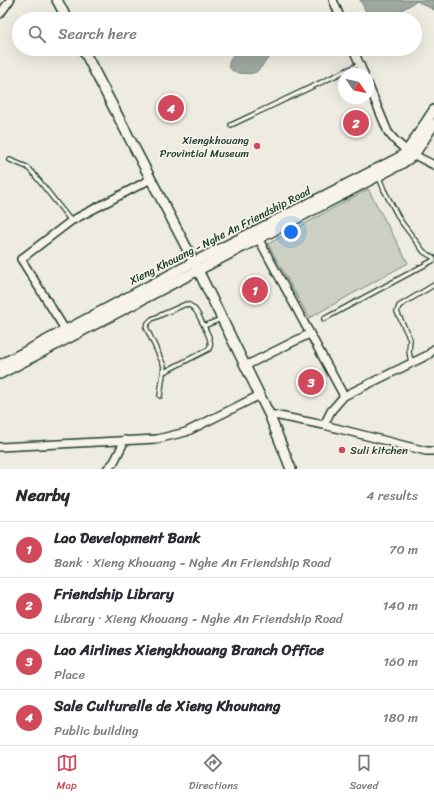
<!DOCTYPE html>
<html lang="en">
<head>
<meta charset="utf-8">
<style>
  body { margin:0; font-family:Sriracha,sans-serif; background:#f2f2f3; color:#2b2b33 }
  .compass { position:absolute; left:338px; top:68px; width:36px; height:36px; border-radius:50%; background:#fff; box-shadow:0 4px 16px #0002; rotate:124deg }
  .you { position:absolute; left:291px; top:232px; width:14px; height:14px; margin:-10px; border:3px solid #fff; border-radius:50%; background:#1a73e8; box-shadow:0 0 0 6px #1a73e833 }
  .badge { display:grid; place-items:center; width:26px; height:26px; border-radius:50%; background:#d1495b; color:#fff; font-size:13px; font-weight:700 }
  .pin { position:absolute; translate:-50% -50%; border:2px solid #fff; box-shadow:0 1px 4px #0006 }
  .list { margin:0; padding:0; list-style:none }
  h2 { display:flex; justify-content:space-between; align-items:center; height:52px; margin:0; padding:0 16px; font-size:17px }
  h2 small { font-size:13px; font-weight:400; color:#7c7c81 }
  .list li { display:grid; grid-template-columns:26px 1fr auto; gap:12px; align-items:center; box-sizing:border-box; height:56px; padding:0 16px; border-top:1px solid #e1e1e2 }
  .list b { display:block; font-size:15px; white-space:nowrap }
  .list p { margin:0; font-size:13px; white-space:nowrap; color:#7c7c81 }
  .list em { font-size:13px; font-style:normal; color:#7c7c81 }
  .icon { flex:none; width:22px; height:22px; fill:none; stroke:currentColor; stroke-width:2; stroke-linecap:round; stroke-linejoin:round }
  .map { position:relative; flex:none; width:434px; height:469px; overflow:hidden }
  .search { position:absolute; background:#fff; box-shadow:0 4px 16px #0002; left:12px; right:12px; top:12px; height:44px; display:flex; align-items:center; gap:10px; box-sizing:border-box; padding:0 14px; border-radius:22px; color:#7c7c81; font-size:15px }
  .sheet { height:276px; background:#fff }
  nav { display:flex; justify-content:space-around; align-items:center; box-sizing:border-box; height:56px; border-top:1px solid #e1e1e2; background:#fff; font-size:11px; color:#7c7c81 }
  nav a { display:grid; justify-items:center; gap:2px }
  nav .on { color:#d1495b }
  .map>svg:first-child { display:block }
  .green { fill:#cccfc4; stroke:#76867c }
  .water { fill:#9fa99f; stroke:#6c7e74 }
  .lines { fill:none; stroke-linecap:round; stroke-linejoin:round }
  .lane-casing { stroke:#1f3d34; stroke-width:6 }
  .street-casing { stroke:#1f3d34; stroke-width:10 }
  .secondary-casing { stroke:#1f3d34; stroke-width:12 }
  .lane { stroke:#f7f3e8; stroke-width:3.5 }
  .street { stroke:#f7f3e8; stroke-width:7 }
  .secondary { stroke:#f7f3e8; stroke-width:9 }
  .poi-dot { fill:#d1495b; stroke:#f7f3e8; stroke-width:1.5 }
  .labels { text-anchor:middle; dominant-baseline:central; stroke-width:3.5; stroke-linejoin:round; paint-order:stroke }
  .poi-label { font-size:11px; fill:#1f3d34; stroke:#f7f3e8; text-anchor:end }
  .street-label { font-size:11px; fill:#1f3d34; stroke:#f7f3e8 }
</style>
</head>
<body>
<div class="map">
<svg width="434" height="469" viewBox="0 0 434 469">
  <rect width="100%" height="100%" fill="#eeece1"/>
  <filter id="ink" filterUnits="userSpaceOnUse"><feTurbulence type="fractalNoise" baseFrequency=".025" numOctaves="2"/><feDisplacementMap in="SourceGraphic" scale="8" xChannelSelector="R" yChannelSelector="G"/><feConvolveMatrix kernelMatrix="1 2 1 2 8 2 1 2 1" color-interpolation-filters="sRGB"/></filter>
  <g filter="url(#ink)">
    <path class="green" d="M368,189L408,263L309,318L268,244Z"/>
    <path class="water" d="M360,0H434V10L417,1L386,19H370Z
      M236,49H298C290,55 280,52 271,56C265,60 262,68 256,72C251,75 230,74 229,66C228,61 234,54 236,49Z"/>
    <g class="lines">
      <g class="lane-casing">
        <path id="lane" d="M231,125L360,64
          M10,160L27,167L33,173L71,221
          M379,177L384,190L400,220L424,252L434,258
          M324,319L434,260
          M411,363L409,351L410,339L397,312L399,306L434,285
          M164,372L209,349C213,342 207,333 204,326
          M160,396L164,366L146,327L148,323L152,319L186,304C196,306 199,317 204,326L221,319"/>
      </g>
      <g class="street-casing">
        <path id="street" d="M333,0L341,19
          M0,14L10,0
          M353,49L364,74
          M368,84L388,132C400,149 416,156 434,165
          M258,238L344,396
          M66,331L21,259L71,221L151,179
          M245,366L309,334
          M269,414L324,425L426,451H434
          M324,425L331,411L344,396L428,355L434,349
          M0,447L157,439L186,432L260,395
          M107,469L114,462L125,440"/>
      </g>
      <g class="secondary-casing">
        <path id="secondary" d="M57,0L67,19
          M83,49L194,262L269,414L291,469
          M0,365L194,262L400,157L407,151L434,110
          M0,374L401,164L414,155L434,124"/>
      </g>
      <use href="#lane" class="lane"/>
      <use href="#street" class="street"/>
      <use href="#secondary" class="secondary"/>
    </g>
  </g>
  <g class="poi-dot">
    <circle cx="257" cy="146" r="4"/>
    <circle cx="342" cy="450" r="4"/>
  </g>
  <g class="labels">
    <g class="poi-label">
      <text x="249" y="140">Xiengkhouang<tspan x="249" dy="13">Provintial Museum</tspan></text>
      <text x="350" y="450" text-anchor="start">Suli kitchen</text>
    </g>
    <g class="street-label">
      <text transform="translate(220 236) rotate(-27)">Xieng Khouang - Nghe An Friendship Road</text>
    </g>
  </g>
</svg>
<svg class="compass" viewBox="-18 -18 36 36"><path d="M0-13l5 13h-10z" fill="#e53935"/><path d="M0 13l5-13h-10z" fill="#7c7c81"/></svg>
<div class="you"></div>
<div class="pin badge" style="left:255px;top:290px">1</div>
<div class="pin badge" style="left:356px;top:123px">2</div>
<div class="pin badge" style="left:311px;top:382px">3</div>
<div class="pin badge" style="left:171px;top:108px">4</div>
<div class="search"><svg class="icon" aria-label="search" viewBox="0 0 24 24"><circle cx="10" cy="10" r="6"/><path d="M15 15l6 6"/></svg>Search here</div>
</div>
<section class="sheet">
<h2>Nearby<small>4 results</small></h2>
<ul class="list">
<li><span class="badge">1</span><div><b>Lao Development Bank</b><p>Bank · Xieng Khouang - Nghe An Friendship Road</p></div><em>70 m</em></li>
<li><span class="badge">2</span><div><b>Friendship Library</b><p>Library · Xieng Khouang - Nghe An Friendship Road</p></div><em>140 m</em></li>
<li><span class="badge">3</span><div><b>Lao Airlines Xiengkhouang Branch Office</b><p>Place</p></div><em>160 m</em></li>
<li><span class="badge">4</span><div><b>Sale Culturelle de Xieng Khounang</b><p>Public building</p></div><em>180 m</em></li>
</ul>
</section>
<nav>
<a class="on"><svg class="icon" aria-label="map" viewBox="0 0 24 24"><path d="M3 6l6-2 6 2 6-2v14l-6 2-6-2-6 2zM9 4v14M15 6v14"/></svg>Map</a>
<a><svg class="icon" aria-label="directions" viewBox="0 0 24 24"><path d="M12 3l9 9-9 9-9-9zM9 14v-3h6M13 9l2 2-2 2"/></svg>Directions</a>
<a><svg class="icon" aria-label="saved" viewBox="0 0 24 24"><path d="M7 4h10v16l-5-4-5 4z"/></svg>Saved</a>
</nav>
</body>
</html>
